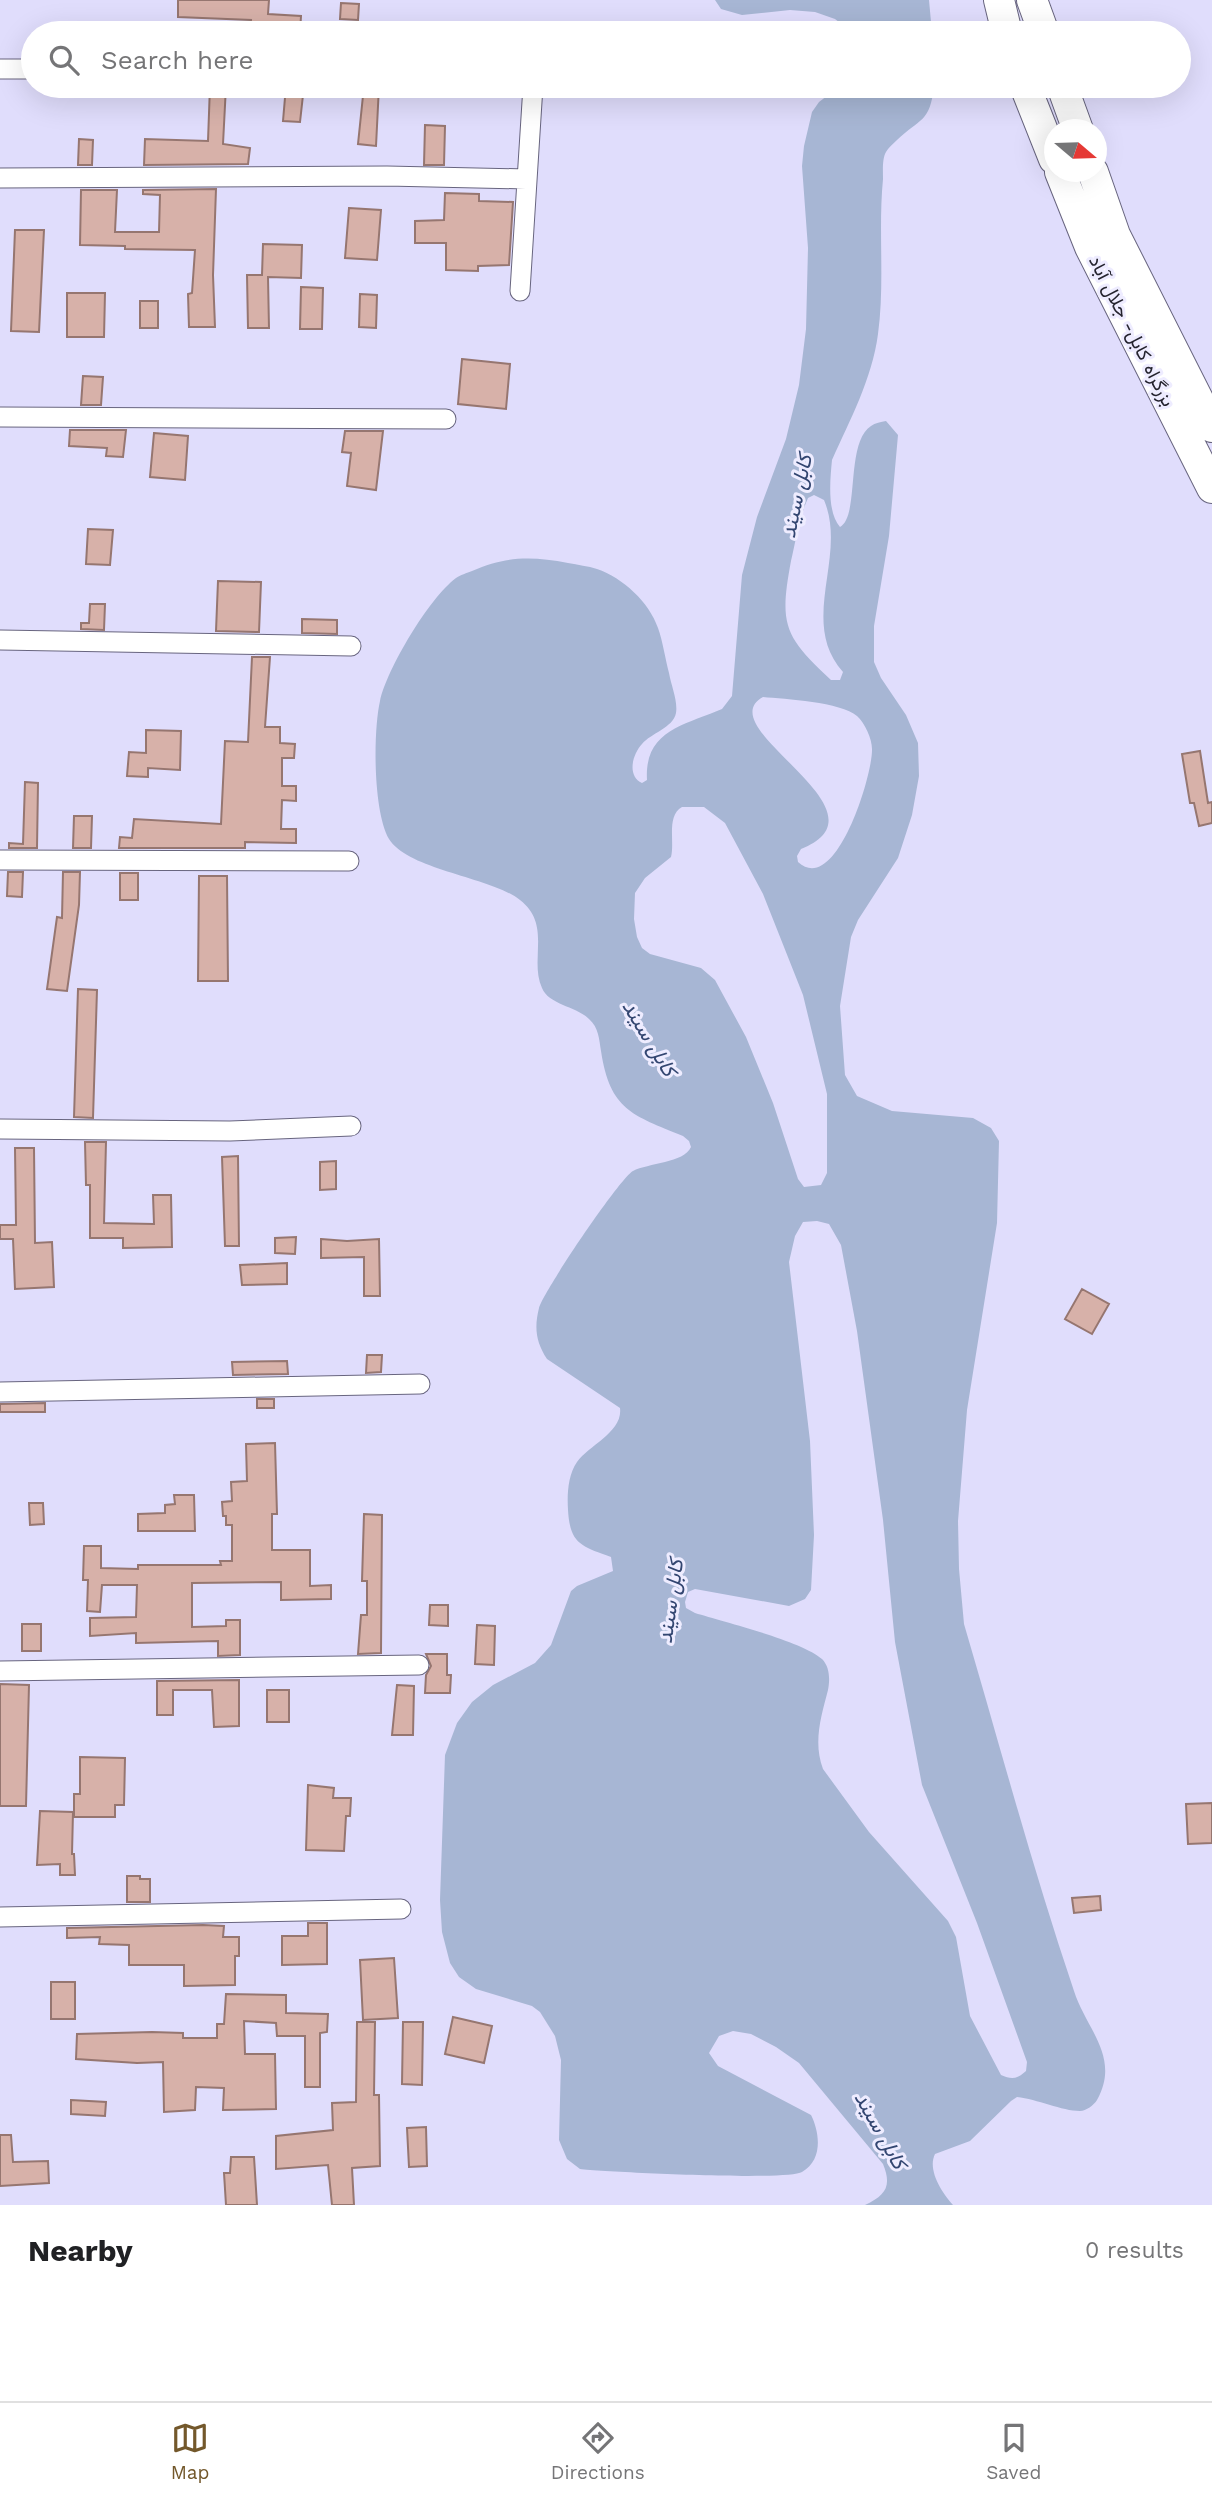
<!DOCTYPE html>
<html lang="en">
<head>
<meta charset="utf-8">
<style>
  body { margin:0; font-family:"Work Sans",Vazirmatn,sans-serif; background:#f2f2f2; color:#202124 }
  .compass { position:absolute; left:1044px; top:119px; width:63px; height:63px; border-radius:50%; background:#fff; box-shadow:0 7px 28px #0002; rotate:109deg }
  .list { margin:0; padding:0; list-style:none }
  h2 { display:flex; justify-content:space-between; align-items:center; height:91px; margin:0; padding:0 28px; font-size:30px }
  h2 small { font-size:23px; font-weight:400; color:#757577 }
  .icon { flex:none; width:38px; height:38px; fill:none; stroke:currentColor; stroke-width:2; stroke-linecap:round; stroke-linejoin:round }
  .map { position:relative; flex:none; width:1212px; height:2205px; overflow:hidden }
  .search { position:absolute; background:#fff; box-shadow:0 7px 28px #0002; left:21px; right:21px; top:21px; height:77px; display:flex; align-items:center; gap:18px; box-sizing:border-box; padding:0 24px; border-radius:38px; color:#757577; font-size:26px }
  .sheet { height:196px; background:#fff }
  nav { display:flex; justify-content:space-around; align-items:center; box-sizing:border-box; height:98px; border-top:2px solid #e0e0e0; background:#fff; font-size:19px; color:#757577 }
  nav a { display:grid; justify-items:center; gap:4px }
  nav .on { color:#73582b }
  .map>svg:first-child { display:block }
  .water { fill:#a7b6d4; fill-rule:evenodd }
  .building { fill:#d7b1a9; stroke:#967670; stroke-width:2 }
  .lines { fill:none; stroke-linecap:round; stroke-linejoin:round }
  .minor-casing { stroke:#68657f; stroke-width:21 }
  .highway-casing { stroke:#68657f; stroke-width:32 }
  .minor { stroke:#fff; stroke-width:19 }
  .highway { stroke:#fff; stroke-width:30 }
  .labels { text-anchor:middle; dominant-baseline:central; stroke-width:6; stroke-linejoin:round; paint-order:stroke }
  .street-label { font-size:19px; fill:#24232e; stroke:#eeecff }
  .water-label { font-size:21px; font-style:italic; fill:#334671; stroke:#eeecff }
</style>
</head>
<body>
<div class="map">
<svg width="1212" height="2205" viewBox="0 0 1212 2205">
  <rect width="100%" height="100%" fill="#e0ddfc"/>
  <path class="water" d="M715,0H929L932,33H853L835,19L815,12L790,10L742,15L721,9Z
    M840,86H934C930,123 920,118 897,140C893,144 888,148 886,152C882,159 883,171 883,179C878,230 885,283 878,334C872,379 850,420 832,460C830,480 827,512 840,527C860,516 845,443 871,426C875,423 881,422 886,421L898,435L889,536L874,626V662L881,678L906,715L918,743L919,776L912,815L898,858L858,920L851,937L840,1006L845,1075L857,1096L892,1111L973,1118L991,1128L999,1141L997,1223L967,1410L958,1521L959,1569L964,1624C1000,1746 1033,1870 1074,1991C1086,2029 1121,2057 1097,2100C1094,2105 1086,2111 1080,2111C1062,2111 1037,2099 1017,2097L1011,2101L970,2141L935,2154C927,2170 942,2193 953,2205H865C886,2195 892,2186 883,2164L799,2063L776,2047L751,2034L733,2031L719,2036L709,2053L718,2066L811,2115C820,2133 823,2160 802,2172C787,2181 607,2172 580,2169L567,2159L559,2140L561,2060L555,2036L540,2012L532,2006L476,1989L459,1977L450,1963L442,1932L440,1900L445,1755L457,1723L472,1702L493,1685L535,1663L551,1645L571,1591L577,1586L613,1571L611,1557C581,1546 570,1544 568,1510C567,1494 568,1475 577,1462C589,1445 623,1432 620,1408L547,1359C536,1342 534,1328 539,1308C543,1292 620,1178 633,1171C648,1163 684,1163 691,1147L689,1141L683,1136C632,1115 610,1110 601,1051C599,1039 599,1028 589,1019C576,1006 549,1005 542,988C529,959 552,925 520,900C491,877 408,870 389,839C373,811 373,732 380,701C387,669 429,598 456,578C460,575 467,573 472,571C506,556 532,556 568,563C578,565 588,566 597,569C623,578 649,602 658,628C663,642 665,658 669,673C671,685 678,701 676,713C673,728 651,733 642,744C632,755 627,776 642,783L647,780C644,730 685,725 722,709L732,696L742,575L757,517L786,439L799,385L806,329L808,248L802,166L804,146L812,112L819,102ZM814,495L824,500C848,557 798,621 843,672L840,680H831C784,636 779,625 791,561C796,540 799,518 808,498ZM763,697C785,699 841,702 857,716C865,723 872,739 872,749C873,774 836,897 798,862L797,856L801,849C897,811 707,728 763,697ZM682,807H704L725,823L763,894L803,995L827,1094V1173L821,1185L804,1187L798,1179L773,1103L746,1037L715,980L701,968L650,954L642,948L637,937L634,919L635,893L645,878L671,857C675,842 666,816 682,807ZM817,1221L829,1224L841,1245L857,1331L883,1520L895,1642L922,1785L977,1923L1027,2062L1026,2071C1017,2079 1012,2080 1001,2075L970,2016L956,1937L948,1921L869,1832L823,1769C813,1742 821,1717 828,1690C830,1680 830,1667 822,1659C802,1641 724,1622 695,1613L686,1608L685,1602L688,1592L695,1589L789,1606L805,1599L811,1590L814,1535L810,1441L789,1262L795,1236L803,1222Z"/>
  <path class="building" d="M178,0H269L268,14L301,16L300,33H250L251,20L178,17Z
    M341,3L359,4L358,20L340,19Z
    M210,86H226L223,144L250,148L248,164L144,165L145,139L208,141Z
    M286,86H304L300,122L283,121Z
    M364,86H379L376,146L358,144Z
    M425,125L445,126L444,165H424Z
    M79,139L93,140L92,165H78Z
    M216,189L213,275L215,327H189L188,294L192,293L195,250L125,249V246L80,245L81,190H117L115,232H159L160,195L143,194V190Z
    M445,193L479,194V201L513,202L509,265L478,266V271L446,270V243H415V221L444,220Z
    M349,208L381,210L377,260L345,258Z
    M15,230H44L39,332L11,331Z
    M263,244L302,245L301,278L268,277L269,328H248L247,275H262Z
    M301,287L323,288L322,329H300Z
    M67,293H105L104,337H67Z
    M360,294L377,295L376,328L359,327Z
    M140,301H158V328H140Z
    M462,359L510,364L506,409L458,404Z
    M83,376L103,377L101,405H81Z
    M70,430H126L123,457L106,456L107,448L69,446Z
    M345,431H383L376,490L347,486L351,453L342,452Z
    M154,433L188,436L185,480L150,477Z
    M88,529L113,530L110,565L86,564Z
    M218,581L261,582L259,632L216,631Z
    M90,604H105L104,630L81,629V623H89Z
    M302,619L337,620V634L302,633Z
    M252,657H270L265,727H280V743L295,744L294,758H282V786H296V801L282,800L281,829H296V843L245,842V848H119L120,837L132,838L134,819L221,824L225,741L248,742Z
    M146,730L181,731L180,770L148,768V777L127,776L129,752L146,753Z
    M1200,751L1208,803L1212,802V823L1199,826L1194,803H1190L1182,754Z
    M25,782L38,783L37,848H9V843L23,844Z
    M74,816H92L91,848H73Z
    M8,872H23L22,897L7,896Z
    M63,872H80L79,905L67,991L47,989L57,917L62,918Z
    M120,873H138V900H120Z
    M199,876H227L228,981H198Z
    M78,989L97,990L93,1118L74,1117Z
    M85,1142H106L104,1223L154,1224L153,1195H171L172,1247L123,1248V1238H90V1185H86Z
    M15,1148H34L35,1243L52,1242L54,1287L15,1289L13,1239H0V1225H16Z
    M238,1156L239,1246H225L222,1157Z
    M336,1161V1189L320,1190V1162Z
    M296,1237L295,1254L275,1253V1238Z
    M321,1239L347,1241L379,1239L380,1296H364V1257L321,1258Z
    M287,1263V1284L242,1285L240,1265Z
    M1082,1289L1109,1304L1092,1334L1065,1319Z
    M367,1355H382L381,1372L366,1373Z
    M287,1361L288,1374L233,1375L232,1362Z
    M257,1399H274V1408H257Z
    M45,1403V1412H0V1404Z
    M275,1443L277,1514H272V1550H310V1586L331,1585V1599L281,1600V1582L192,1583V1627L226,1626V1620H240V1655L218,1656V1641L136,1643V1633L90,1636V1618L136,1617L137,1585H102L100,1612L87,1611L88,1580H83L84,1546H101V1568L138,1569V1565H221L220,1561H232V1525H226V1516H223L222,1502L232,1501L231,1482L247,1481L246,1444Z
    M174,1495H194L195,1531H138V1514L165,1513V1505L175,1504Z
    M29,1503H43L44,1524L30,1525Z
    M364,1514L382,1515L381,1653L358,1654L361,1615H367V1581H362Z
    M430,1605H448V1626L429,1625Z
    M22,1624H41V1651H22Z
    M477,1625L495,1626L494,1665L475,1664Z
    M426,1654H447V1675H451L450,1693H425L426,1675L431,1666Z
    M239,1680V1726L214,1727L212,1690H173V1715H157V1681Z
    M0,1684L29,1685L26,1806H0Z
    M397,1685L414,1686L413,1735H392Z
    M267,1690H289V1722H267Z
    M80,1757L125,1758L124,1805H115V1817H74V1794H80Z
    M308,1785L334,1788L333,1798H351L350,1816H346L344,1851L306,1850Z
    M1212,1803V1843L1188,1844L1186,1804Z
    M40,1811L73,1812L72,1854H74L75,1875H60V1864L37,1865Z
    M127,1876H140V1879H150V1902H127Z
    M1100,1896L1101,1910L1074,1913L1072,1898Z
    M308,1923H327V1964L282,1965V1936H308Z
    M203,1925L224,1926L223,1937H239V1956H235V1985L184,1986V1965H129V1945L99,1944L100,1937L67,1938V1928Z
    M394,1958L398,2018L363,2020L360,1960Z
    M51,1982H75V2019H51Z
    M226,1994L286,1995V2013L328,2014L327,2032L320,2033V2087H305V2036H277L276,2023L244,2021L245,2054H275L276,2109L223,2110L224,2088L196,2087L195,2110L164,2112L163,2062L137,2063L76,2059L77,2034L152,2032L183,2033V2038H217V2024H224Z
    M453,2017L492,2026L484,2063L445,2054Z
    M357,2022H375L374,2095H379L380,2166L352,2168L354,2205H332L328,2165L276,2169V2136L333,2130L332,2103L356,2102Z
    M403,2022H423L422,2085L402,2084Z
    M71,2100L106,2102L105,2116L71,2114Z
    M426,2127L427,2166L409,2167L407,2128Z
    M0,2135H11L13,2162L48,2161L49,2183L0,2186Z
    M231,2157H254L257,2205H226L224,2173H230Z"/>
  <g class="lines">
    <g class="minor-casing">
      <path id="minor" d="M0,69H33
        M0,178L387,176L526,179
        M520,291L533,86
        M0,417L446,419
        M0,640L351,646
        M0,860L349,861
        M0,1129L230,1131L351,1126
        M0,1392L420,1384
        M0,1671L419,1665
        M0,1917L401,1909"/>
    </g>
    <g class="highway-casing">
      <path id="highway" d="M999,0L1007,33
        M1032,0L1044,33
        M1025,86L1054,159
        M1062,86L1078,130
        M1060,172L1090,247L1212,488
        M1093,172L1115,235L1212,427"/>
    </g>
    <use href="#minor" class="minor"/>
    <use href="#highway" class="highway"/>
  </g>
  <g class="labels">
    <g class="street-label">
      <text transform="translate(1132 331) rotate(63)">بزرگراه کابل- جلال آباد</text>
    </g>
    <g class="water-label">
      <text transform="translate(796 496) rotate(-78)">کابل سيند</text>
      <text transform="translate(650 1038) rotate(59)">کابل سيند</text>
      <text transform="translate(670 1601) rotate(-82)">کابل سيند</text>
      <text transform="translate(881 2130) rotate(61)">کابل سيند</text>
    </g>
  </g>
</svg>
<svg class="compass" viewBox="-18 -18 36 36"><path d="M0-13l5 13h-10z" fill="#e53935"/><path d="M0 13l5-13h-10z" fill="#757577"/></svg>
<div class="search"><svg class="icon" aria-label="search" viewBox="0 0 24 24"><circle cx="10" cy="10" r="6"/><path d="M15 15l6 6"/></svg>Search here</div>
</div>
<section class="sheet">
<h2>Nearby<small>0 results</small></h2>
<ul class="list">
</ul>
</section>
<nav>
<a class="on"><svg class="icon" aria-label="map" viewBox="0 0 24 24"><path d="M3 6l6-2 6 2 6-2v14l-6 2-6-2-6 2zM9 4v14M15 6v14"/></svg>Map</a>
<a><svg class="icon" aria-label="directions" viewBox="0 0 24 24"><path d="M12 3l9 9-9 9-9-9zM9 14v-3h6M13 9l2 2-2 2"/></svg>Directions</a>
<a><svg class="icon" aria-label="saved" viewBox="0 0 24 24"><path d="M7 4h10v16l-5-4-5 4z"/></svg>Saved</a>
</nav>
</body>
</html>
